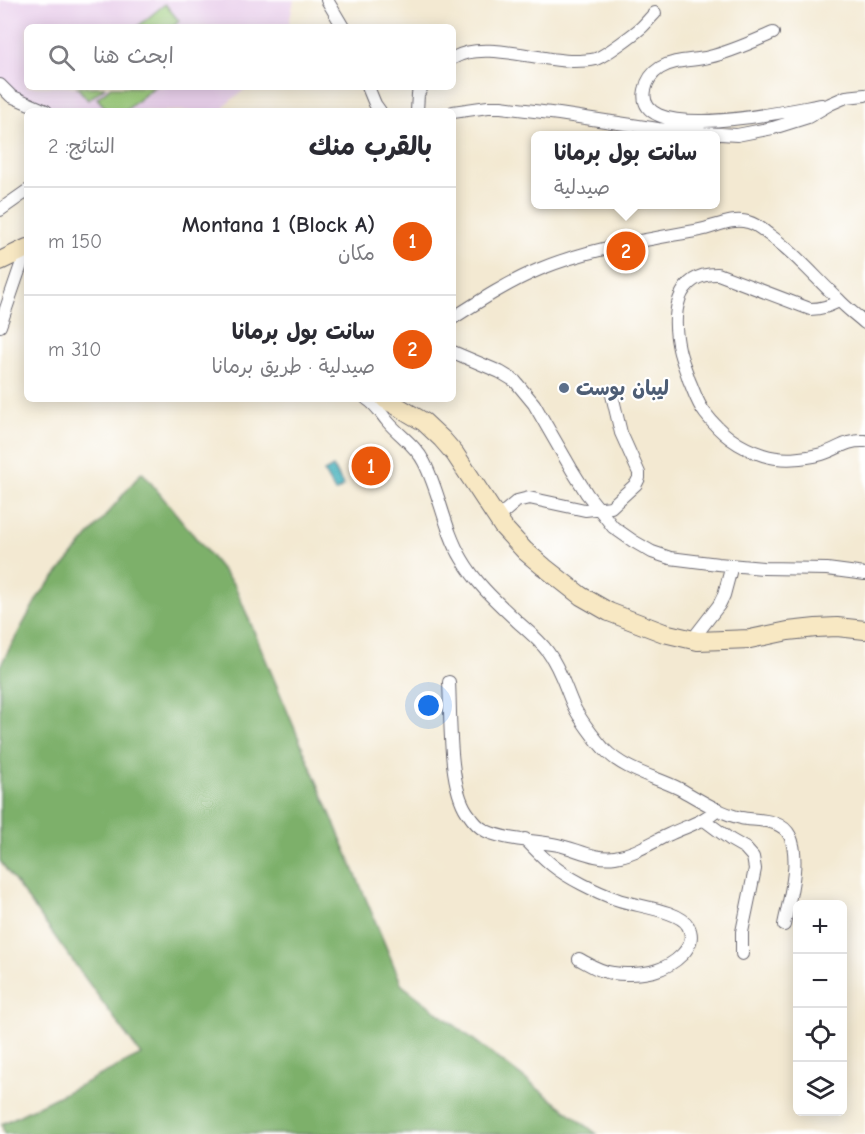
<!DOCTYPE html>
<html lang="ar">
<head>
<meta charset="utf-8">
<style>
  body { margin:0; font-family:"Comic Neue","Playpen Sans Arabic",sans-serif; background:#f2f2f3; color:#2b2b33; direction:rtl }
  .controls { position:absolute; right:18px; bottom:18px; display:grid; overflow:hidden; border-radius:9px; box-shadow:0 3px 15px #0003 }
  .controls button { width:54px; height:54px; display:grid; place-items:center; padding:0; border:0; border-bottom:2px solid #e1e1e2; background:#fff; color:#2b2b33; font:30px sans-serif }
  .you { position:absolute; left:429px; top:706px; width:21px; height:21px; margin:-15px; border:4px solid #fff; border-radius:50%; background:#1a73e8; box-shadow:0 0 0 9px #1a73e833 }
  .badge { display:grid; place-items:center; width:39px; height:39px; border-radius:50%; background:#ea580c; color:#fff; font-size:20px; font-weight:700 }
  .pin { position:absolute; translate:-50% -50%; border:3px solid #fff; box-shadow:0 2px 6px #0006 }
  .popup { position:absolute; left:531px; top:131px; width:189px; height:78px; box-sizing:border-box; display:grid; place-content:center; border-radius:9px; background:#fff; filter:drop-shadow(0 2px 4px #0005); font-size:20px; white-space:nowrap; color:#7c7c81 }
  .popup b { font-size:22px; color:#2b2b33 }
  .popup::after { content:''; position:absolute; left:50%; top:100%; margin-left:-12px; border:12px solid transparent; border-top-color:#fff }
  .list { margin:0; padding:0; list-style:none }
  h2 { display:flex; justify-content:space-between; align-items:center; height:78px; margin:0; padding:0 24px; font-size:26px }
  h2 small { font-size:20px; font-weight:400; color:#7c7c81 }
  .list li { display:grid; grid-template-columns:39px 1fr auto; gap:18px; align-items:center; box-sizing:border-box; height:108px; padding:0 24px; border-top:2px solid #e1e1e2 }
  .list b { display:block; font-size:22px; white-space:nowrap }
  .list p { margin:0; font-size:20px; white-space:nowrap; color:#7c7c81 }
  .list em { font-size:20px; font-style:normal; color:#7c7c81 }
  .icon { flex:none; width:33px; height:33px; fill:none; stroke:currentColor; stroke-width:2; stroke-linecap:round; stroke-linejoin:round }
  .map { position:relative; flex:none; width:865px; height:1134px; overflow:hidden; direction:ltr }
  .search { position:absolute; background:#fff; box-shadow:0 3px 15px #0003; left:24px; top:24px; width:432px; height:66px; display:flex; align-items:center; gap:15px; box-sizing:border-box; padding:0 21px; border-radius:9px; color:#7c7c81; font-size:22px }
  .panel { position:absolute; background:#fff; box-shadow:0 3px 15px #0003; left:24px; top:108px; width:432px; height:294px; border-radius:9px; direction:rtl }
  .map>svg:first-child { display:block }
  .built { fill:#ead1ec }
  .green { fill:#9ccc7b; stroke:#5f775b; stroke-width:1.5 }
  .forest { fill:#7db06b; stroke:#506953; stroke-width:1.5 }
  .water { fill:#3cadb8; stroke:#2f687a; stroke-width:1.5 }
  .lines { fill:none; stroke-linecap:round; stroke-linejoin:round }
  .street-casing { stroke:#6b6870; stroke-width:14 }
  .secondary-casing { stroke:#6b6870; stroke-width:20 }
  .street { stroke:#fff; stroke-width:12 }
  .secondary { stroke:#f8e8c3; stroke-width:18 }
  .service-dot { fill:#5c6f8a; stroke:#fff; stroke-width:2 }
  .labels { text-anchor:middle; dominant-baseline:central; stroke-width:4.5; stroke-linejoin:round; paint-order:stroke }
  .service-label { font-size:20px; font-weight:bold; fill:#4e5e75; stroke:#fff; text-anchor:start }
</style>
</head>
<body>
<div class="map">
<svg width="865" height="1134" viewBox="0 0 865 1134">
  <rect width="100%" height="100%" fill="#fff"/>
  <filter id="ink" filterUnits="userSpaceOnUse"><feTurbulence type="fractalNoise" baseFrequency=".0167" numOctaves="2"/><feDisplacementMap in="SourceGraphic" scale="12" xChannelSelector="R" yChannelSelector="G"/><feConvolveMatrix kernelMatrix="1 2 1 2 8 2 1 2 1" color-interpolation-filters="sRGB"/></filter>
  <filter id="wash" filterUnits="userSpaceOnUse"><feTurbulence type="fractalNoise" baseFrequency=".008" numOctaves="4" result="noise"/><feDisplacementMap in="SourceGraphic" scale="24" xChannelSelector="R" yChannelSelector="G"/><feGaussianBlur stdDeviation="1.35" result="paint"/><feColorMatrix in="noise" values="0 0 0 0 0 0 0 0 0 0 0 0 0 0 0 0 0 1.4 0 .05"/><feComposite in="paint" operator="in"/></filter>
  <g filter="url(#wash)">
    <rect width="100%" height="100%" fill="#f3e9d2"/>
    <path class="built" d="M0,0H294L288,27H27V87H248L225,105L223,111H55L13,94L0,86Z"/>
    <path class="green" d="M165,4L179,21L173,27H137Z
      M77,87H105L88,100Z
      M111,87H154L125,111H108L97,98Z"/>
    <path class="forest" d="M142,472L235,586L402,985L597,1134H4L2,1124L141,1055L0,861V666L38,597Z"/>
    <path class="water" d="M333,467L344,486L335,492L324,472Z"/>
  </g>
  <g filter="url(#ink)">
    <g class="lines">
      <g class="street-casing">
        <path id="street" d="M327,0L343,27
          M773,33C752,42 731,52 709,57C693,61 675,59 660,68C652,73 647,80 645,90C633,147 795,109 822,105
          M453,58C483,40 538,61 573,61C581,61 588,61 596,59C606,55 634,34 642,27C647,22 650,18 655,13
          M0,85L11,96L46,111
          M368,87L375,104L380,111
          M417,111L418,94L422,87
          M453,112L488,107H501L559,114L658,129L704,133L737,135L773,128L808,117L830,104L846,97L865,95
          M0,210L27,191
          M839,301C829,306 822,309 810,309L718,274C674,273 672,317 679,349C681,359 686,370 689,380C694,391 697,403 705,413C721,434 738,447 763,455C781,461 804,459 822,454C839,449 845,440 865,441
          M453,318C481,300 509,282 540,269C590,248 647,240 700,230C715,227 733,217 748,222C756,224 762,229 768,234C794,252 815,277 838,299C846,308 856,315 865,323
          M0,326L21,265L25,249
          M453,352L500,372L515,381L534,404L572,470L587,494L599,509L613,527L633,541L652,552L670,558L718,564L763,568L827,569L865,574
          M367,399C377,405 381,414 388,422C400,436 416,446 424,462C440,493 444,529 462,559C477,585 498,603 519,623C529,632 540,641 548,652C560,668 565,687 573,705C579,718 595,739 604,749C625,771 654,776 680,789C700,800 719,813 741,818C757,821 781,818 790,836C801,860 789,900 784,925
          M497,518L517,501L529,498L585,510L611,507L636,484L639,478V473L621,433L612,395
          M692,640L719,605L724,595L732,565
          M449,682C451,716 448,784 467,812C471,818 479,828 486,831C508,841 534,840 558,845C577,849 595,860 615,857C635,854 652,842 670,834C689,825 701,823 718,809
          M704,820L731,840L745,848L753,857L755,869L742,932V954
          M525,839C534,848 542,857 552,865C568,878 596,892 616,899C633,906 680,910 688,926C700,947 672,966 654,971C643,974 624,975 613,973C601,972 590,965 579,959"/>
      </g>
      <g class="secondary-casing">
        <path id="secondary" d="M0,261L27,248
          M385,399L424,422L442,439L455,454L503,527L525,551L544,567L581,596L609,612L664,633L698,641L750,639L788,631L816,628L837,627L865,630"/>
      </g>
      <use href="#street" class="street"/>
      <use href="#secondary" class="secondary"/>
    </g>
  </g>
  <circle class="service-dot" cx="564" cy="388" r="6"/>
  <g class="labels">
    <g class="service-label">
      <text x="576" y="388">ليبان بوست</text>
    </g>
  </g>
</svg>
<div class="controls">
<button>+</button>
<button>−</button>
<button><svg class="icon" aria-label="locate" viewBox="0 0 24 24"><circle cx="12" cy="12" r="6"/><path d="M12 2v4M12 18v4M2 12h4M18 12h4"/></svg></button>
<button><svg class="icon" aria-label="layers" viewBox="0 0 24 24"><path d="M12 4l9 5-9 5-9-5zM3 14l9 5 9-5"/></svg></button>
</div>
<div class="you"></div>
<div class="pin badge" style="left:371px;top:466px">1</div>
<div class="pin badge" style="left:626px;top:251px">2</div>
<div class="popup"><b>سانت بول برمانا</b>صيدلية</div>
<div class="search"><svg class="icon" aria-label="search" viewBox="0 0 24 24"><circle cx="10" cy="10" r="6"/><path d="M15 15l6 6"/></svg>ابحث هنا</div>
<section class="panel">
<h2>بالقرب منك<small>النتائج: 2</small></h2>
<ul class="list">
<li><span class="badge">1</span><div><b>Montana 1 (Block A)</b><p>مكان</p></div><em>150 m</em></li>
<li><span class="badge">2</span><div><b>سانت بول برمانا</b><p>صيدلية · طريق برمانا</p></div><em>310 m</em></li>
</ul>
</section>
</div>
</body>
</html>
